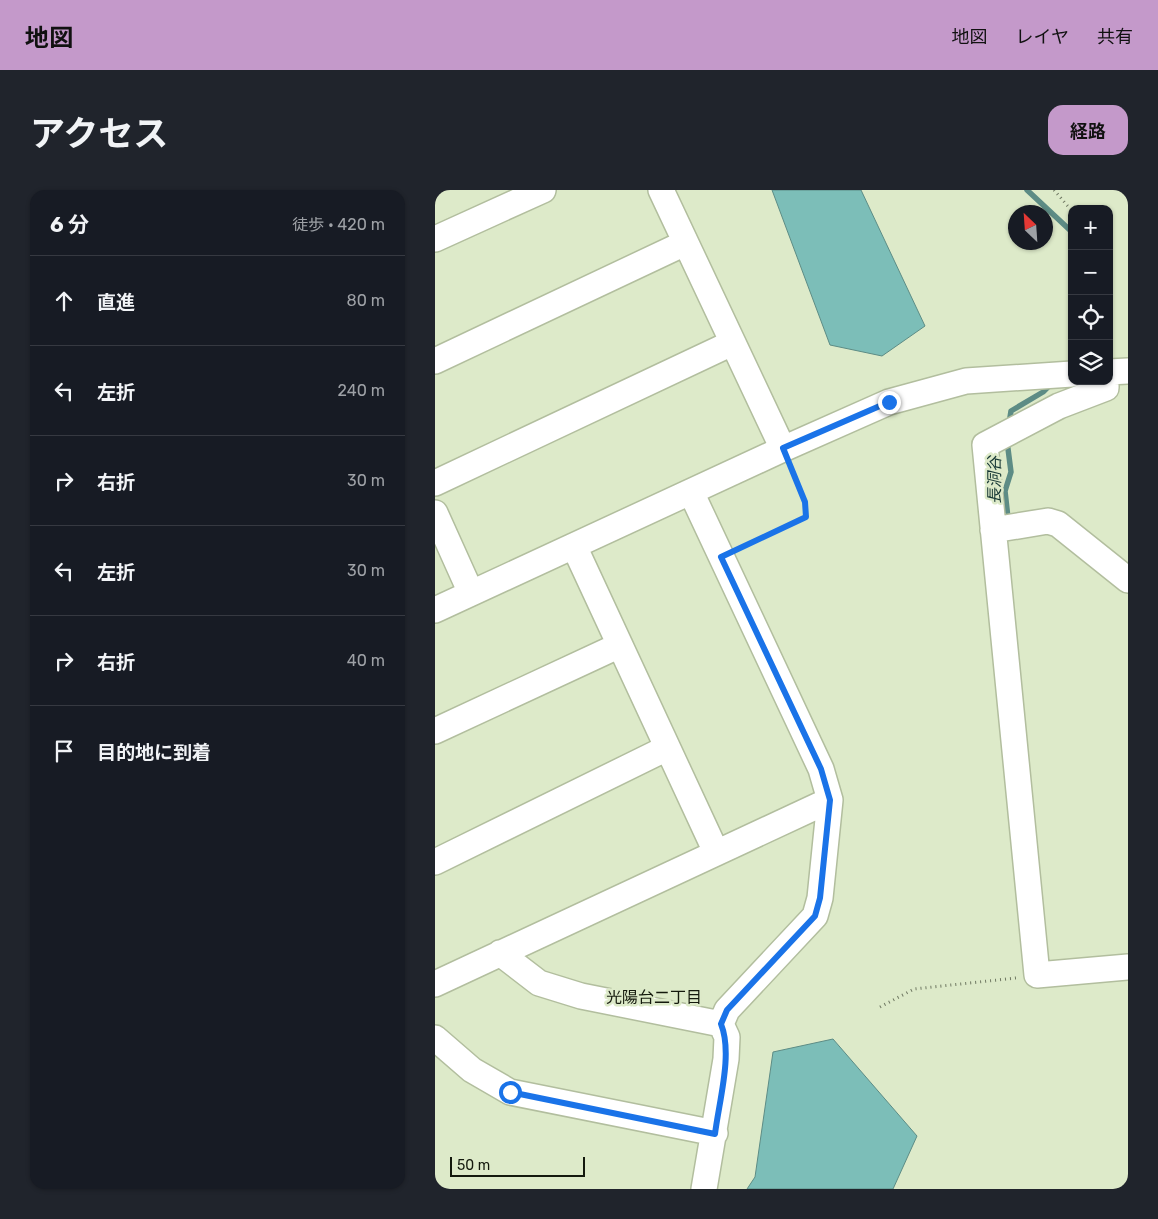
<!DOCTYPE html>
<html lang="ja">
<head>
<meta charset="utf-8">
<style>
  body { margin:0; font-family:Rubik,"Noto Sans JP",sans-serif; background:#20242c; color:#f1f3f6 }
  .controls { position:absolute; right:15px; top:15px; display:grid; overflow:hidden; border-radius:10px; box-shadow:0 1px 4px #0004 }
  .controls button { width:45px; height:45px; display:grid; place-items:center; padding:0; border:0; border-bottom:1px solid #363941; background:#171b24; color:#f1f3f6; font:25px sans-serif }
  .compass { position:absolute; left:573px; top:15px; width:45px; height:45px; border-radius:50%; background:#171b24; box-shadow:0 1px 4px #0004; rotate:335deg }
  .scale { position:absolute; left:15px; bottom:12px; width:135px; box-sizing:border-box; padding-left:5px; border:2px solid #14190d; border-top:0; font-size:14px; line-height:18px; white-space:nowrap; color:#14190d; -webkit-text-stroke:4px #ddeac9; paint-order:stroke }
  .stop { position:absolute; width:15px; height:15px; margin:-11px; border:4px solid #1a73e8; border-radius:50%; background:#fff }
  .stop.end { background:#1a73e8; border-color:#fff; box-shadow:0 1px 5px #0008 }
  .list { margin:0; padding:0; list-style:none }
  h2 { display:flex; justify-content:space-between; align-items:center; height:65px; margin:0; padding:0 20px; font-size:21px }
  h2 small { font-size:16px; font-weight:400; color:#9ea1a6 }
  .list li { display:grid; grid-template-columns:32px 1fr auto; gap:15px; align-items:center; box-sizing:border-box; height:90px; padding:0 20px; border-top:1px solid #363941 }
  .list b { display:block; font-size:19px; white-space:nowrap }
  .list em { font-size:16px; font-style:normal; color:#9ea1a6 }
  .icon { flex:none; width:28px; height:28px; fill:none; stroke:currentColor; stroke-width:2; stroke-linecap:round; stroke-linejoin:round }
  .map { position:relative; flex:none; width:693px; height:999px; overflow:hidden; border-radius:15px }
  header { display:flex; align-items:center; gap:30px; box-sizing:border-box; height:70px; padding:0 25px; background:#c499ca; color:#111 }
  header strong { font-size:24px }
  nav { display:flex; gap:28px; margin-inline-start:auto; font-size:18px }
  .intro { display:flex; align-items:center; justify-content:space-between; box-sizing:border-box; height:120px; padding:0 30px }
  h1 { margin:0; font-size:35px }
  .button { padding:12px 22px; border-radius:15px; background:#c499ca; color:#111; font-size:18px; font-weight:700 }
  main { display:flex; gap:30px; padding:0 30px }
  aside { flex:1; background:#171b24; border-radius:15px; box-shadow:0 1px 4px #0004 }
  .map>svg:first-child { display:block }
  .water { fill:#7cbeb8; stroke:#5d8c85 }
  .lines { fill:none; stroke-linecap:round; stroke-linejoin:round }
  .stream { stroke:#5d8c85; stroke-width:5.5 }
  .minor-casing { stroke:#b2be9e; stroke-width:28 }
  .path { stroke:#6f7862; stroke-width:3; stroke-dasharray:1 4; stroke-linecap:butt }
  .minor { stroke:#fff; stroke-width:25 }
  .route { stroke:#1a73e8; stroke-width:6 }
  .labels { text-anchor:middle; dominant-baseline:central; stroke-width:5; stroke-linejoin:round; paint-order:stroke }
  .water-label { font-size:16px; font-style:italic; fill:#153633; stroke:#ddeac9 }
  .neighbourhood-label { font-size:16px; fill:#14190d; stroke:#ddeac9 }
</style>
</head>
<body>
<header>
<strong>地図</strong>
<nav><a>地図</a><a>レイヤ</a><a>共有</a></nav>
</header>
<div class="intro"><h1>アクセス</h1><a class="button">経路</a></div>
<main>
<aside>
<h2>6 分<small>徒歩 · 420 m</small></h2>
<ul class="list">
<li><svg class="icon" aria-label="ahead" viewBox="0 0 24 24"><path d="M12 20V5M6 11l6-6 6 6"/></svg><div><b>直進</b></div><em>80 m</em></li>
<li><svg class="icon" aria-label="left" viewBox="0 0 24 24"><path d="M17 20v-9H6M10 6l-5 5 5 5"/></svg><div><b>左折</b></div><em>240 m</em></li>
<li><svg class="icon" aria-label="right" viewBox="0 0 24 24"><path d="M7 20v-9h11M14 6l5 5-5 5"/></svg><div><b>右折</b></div><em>30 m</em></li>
<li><svg class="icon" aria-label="left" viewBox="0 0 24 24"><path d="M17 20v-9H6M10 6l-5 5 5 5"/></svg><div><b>左折</b></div><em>30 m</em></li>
<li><svg class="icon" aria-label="right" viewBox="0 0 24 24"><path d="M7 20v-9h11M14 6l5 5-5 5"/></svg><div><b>右折</b></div><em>40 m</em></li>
<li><svg class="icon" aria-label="arrive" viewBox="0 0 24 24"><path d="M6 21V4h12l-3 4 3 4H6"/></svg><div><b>目的地に到着</b></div></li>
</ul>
</aside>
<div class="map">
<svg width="693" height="999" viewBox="0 0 693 999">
  <rect width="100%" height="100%" fill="#ddeac9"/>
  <path class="water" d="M337,0H426L490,136L447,166L395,155Z
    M398,849L482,946L458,999H312L320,987L338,862Z"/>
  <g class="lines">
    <path class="stream" d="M592,0L637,42
      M574,234L576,221L608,202L617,193
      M572,251L576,282L570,301L573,328L576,327"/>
    <g class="minor-casing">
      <path id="minor" d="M226,0L348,259
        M0,49L108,0
        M0,171L250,53
        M674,182L693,181
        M671,191V198L624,216L550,255L602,785L693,777
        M0,293L297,153
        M256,302L386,579L395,610L385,708L380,726L292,820L286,834L292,847L291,869L269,999
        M0,323L36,403
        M558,340L613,331L623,334L693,390
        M139,356L281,662
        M0,420L348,259L454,212L531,191L637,184
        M0,541L185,455
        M0,672L232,558
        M65,763L104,793L146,806L286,834
        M0,794L395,610
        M0,848L37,880L75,902L280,943"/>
    </g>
    <path class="path" d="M619,0L637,21
      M674,88L676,99L674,148
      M304,358L371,327L370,312L356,278
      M445,817L479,799L581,788"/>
    <use href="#minor" class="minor"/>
  </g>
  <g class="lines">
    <path class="route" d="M75,902L280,944C284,911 298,864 286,834L292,820L380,726L385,708L395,610L386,579L286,367L371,327L370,312L348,258L454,212"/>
  </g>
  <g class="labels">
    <g class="water-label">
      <text transform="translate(559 290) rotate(-90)">長洞谷</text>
    </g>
    <g class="neighbourhood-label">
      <text x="219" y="807">光陽台二丁目</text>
    </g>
  </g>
</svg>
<div class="controls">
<button>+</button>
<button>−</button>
<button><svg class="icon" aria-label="locate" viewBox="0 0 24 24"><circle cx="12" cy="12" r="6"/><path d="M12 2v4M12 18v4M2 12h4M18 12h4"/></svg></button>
<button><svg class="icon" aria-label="layers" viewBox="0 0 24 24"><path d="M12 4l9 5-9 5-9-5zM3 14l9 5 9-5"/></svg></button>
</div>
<svg class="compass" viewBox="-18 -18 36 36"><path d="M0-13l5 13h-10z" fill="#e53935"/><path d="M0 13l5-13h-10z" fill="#9ea1a6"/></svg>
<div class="scale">50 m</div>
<div class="stop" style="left:75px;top:902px"></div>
<div class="stop end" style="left:454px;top:212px"></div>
</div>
</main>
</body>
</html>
